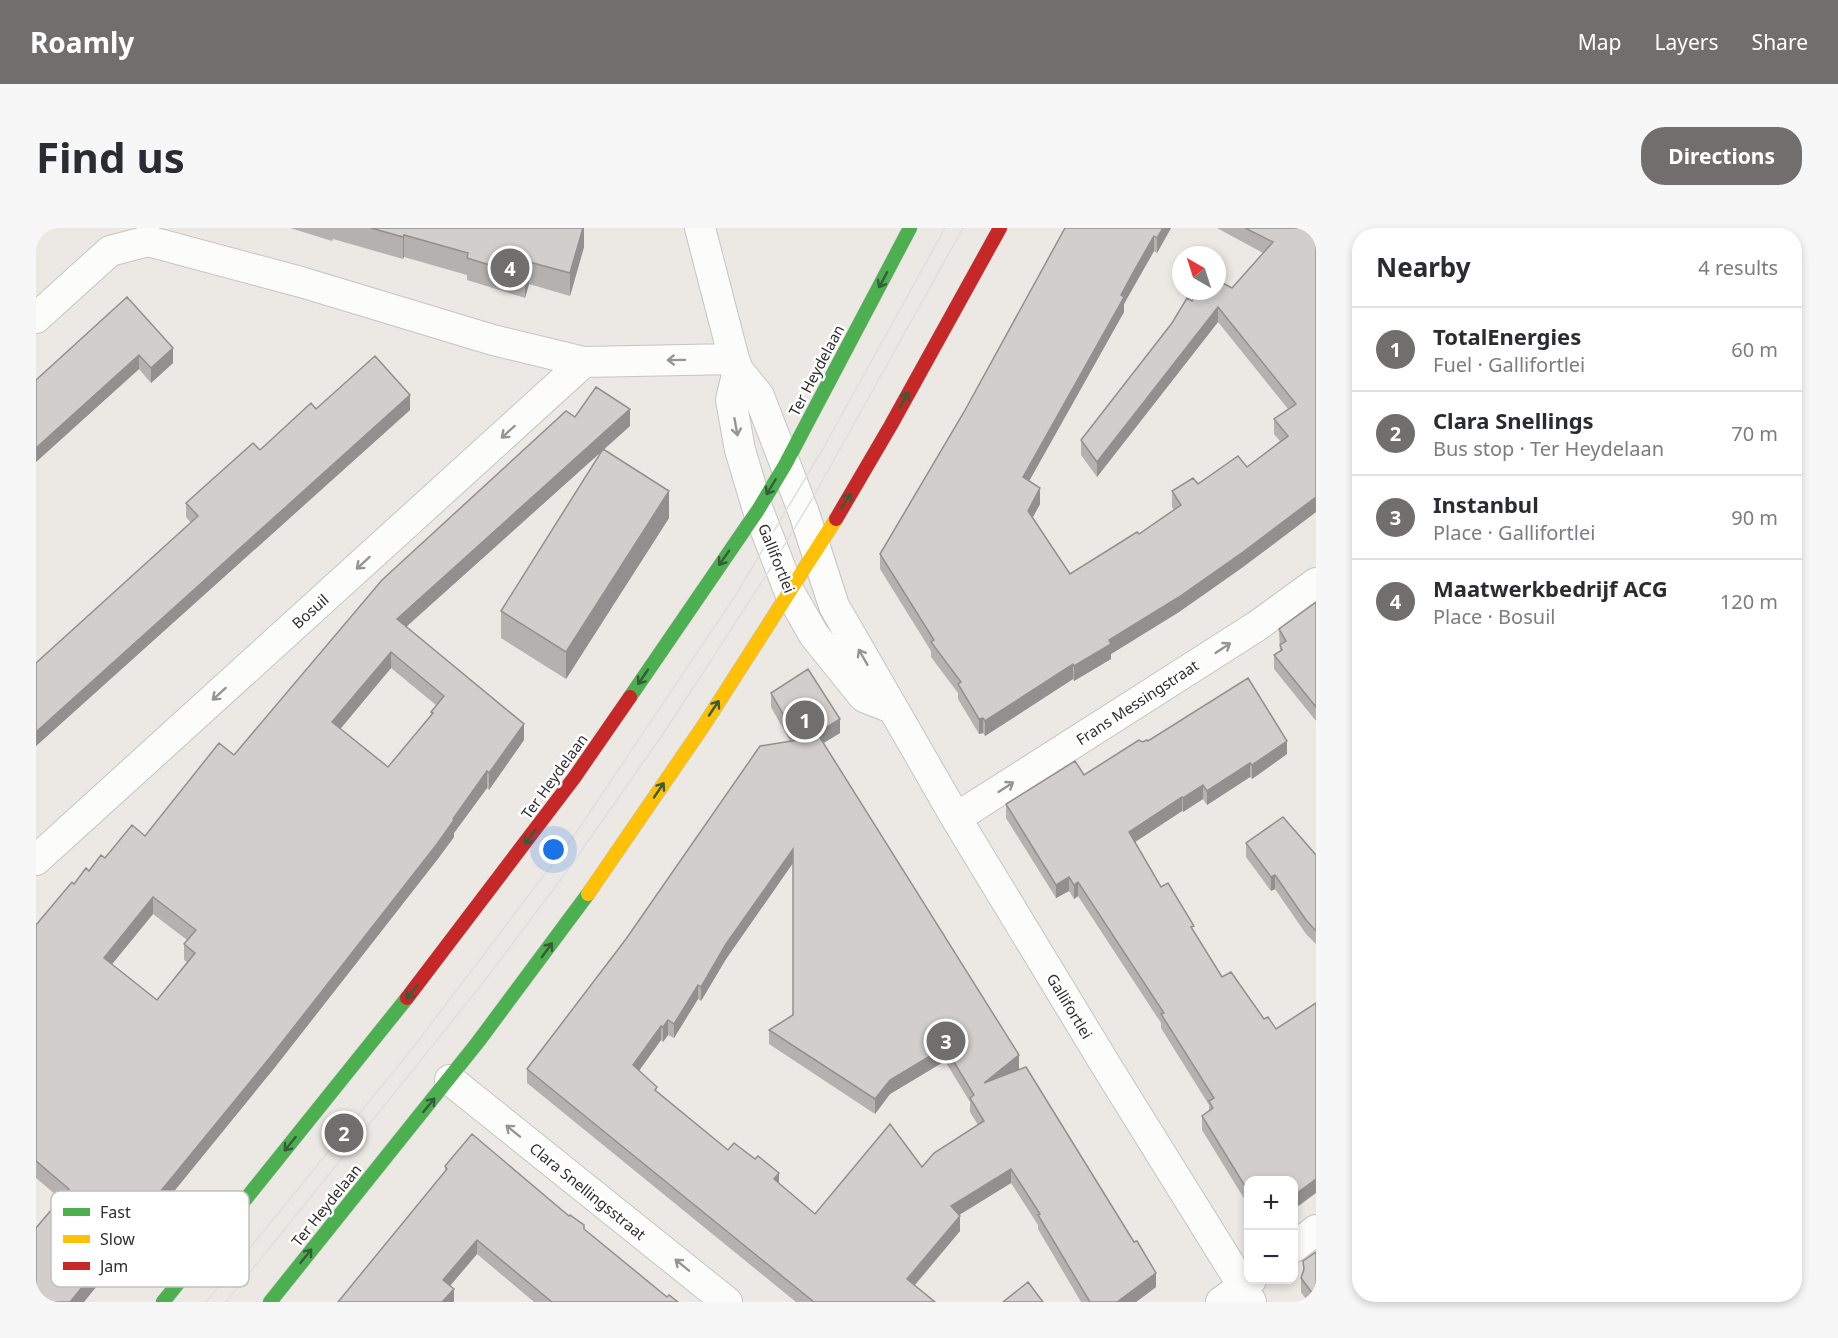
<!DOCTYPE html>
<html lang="en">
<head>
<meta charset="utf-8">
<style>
  body { margin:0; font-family:"Noto Sans",sans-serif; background:#f7f7f7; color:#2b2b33 }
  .controls { position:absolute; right:18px; bottom:18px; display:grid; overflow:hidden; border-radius:12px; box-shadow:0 3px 9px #0003 }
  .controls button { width:54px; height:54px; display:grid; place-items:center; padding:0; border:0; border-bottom:2px solid #e1e1e2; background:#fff; color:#2b2b33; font:30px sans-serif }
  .compass { position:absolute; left:1136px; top:18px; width:54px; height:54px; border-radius:50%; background:#fff; box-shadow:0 3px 9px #0003; rotate:321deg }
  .you { position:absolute; left:518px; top:622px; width:21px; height:21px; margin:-15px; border:4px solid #fff; border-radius:50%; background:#1a73e8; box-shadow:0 0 0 9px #1a73e833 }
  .badge { display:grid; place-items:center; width:39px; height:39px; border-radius:50%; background:#706f6e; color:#fff; font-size:20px; font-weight:700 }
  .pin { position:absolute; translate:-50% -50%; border:3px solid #fff; box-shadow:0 2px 6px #0006 }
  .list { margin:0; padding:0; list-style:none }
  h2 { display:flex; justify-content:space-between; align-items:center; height:78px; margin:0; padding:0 24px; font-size:26px }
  h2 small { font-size:20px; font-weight:400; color:#7c7c81 }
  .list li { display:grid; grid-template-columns:39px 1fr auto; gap:18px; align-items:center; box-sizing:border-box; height:84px; padding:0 24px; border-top:2px solid #e1e1e2 }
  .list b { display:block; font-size:22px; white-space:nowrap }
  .list p { margin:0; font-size:20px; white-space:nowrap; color:#7c7c81 }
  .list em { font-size:20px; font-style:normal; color:#7c7c81 }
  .map { position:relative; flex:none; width:1280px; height:1074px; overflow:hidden; border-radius:24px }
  header { display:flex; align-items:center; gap:36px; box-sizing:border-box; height:84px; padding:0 30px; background:#706f6e; color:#fff }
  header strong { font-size:28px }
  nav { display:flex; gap:33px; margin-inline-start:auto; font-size:21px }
  .intro { display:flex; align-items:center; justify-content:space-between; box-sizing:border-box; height:144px; padding:0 36px }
  h1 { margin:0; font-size:42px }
  .button { padding:15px 27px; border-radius:24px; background:#706f6e; color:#fff; font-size:21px; font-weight:700 }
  main { display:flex; gap:36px; padding:0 36px }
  aside { flex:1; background:#fff; border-radius:24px; box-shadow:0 3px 9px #0003 }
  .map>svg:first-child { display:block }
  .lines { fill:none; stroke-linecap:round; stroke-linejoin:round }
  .street-casing { stroke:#c5c4c5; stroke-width:32 }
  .fast-casing { stroke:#c5c4c5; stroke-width:15 }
  .slow-casing { stroke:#c5c4c5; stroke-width:15 }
  .jam-casing { stroke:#c5c4c5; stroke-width:15 }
  .street { stroke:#fcfcfb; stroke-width:30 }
  .fast { stroke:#4caf50; stroke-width:14 }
  .slow { stroke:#ffc107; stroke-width:14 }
  .jam { stroke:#c62828; stroke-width:14 }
  .tram { stroke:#dfdfe1; stroke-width:1.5 }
  .wall { fill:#b4b1af; fill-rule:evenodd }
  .shaded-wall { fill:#92908e }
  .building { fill:#d1cecb; stroke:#92908e; stroke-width:1.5; fill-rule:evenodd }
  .oneway { stroke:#385b3a }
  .oneway2 { stroke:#959594 }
  .labels { text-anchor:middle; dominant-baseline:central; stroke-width:5; stroke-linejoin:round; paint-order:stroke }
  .street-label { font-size:15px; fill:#2e2e2e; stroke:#fff }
  .key { fill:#fff; stroke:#c0c0c0; stroke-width:1.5 }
  .key-label { font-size:16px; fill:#2e2e2e }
</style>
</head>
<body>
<header>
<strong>Roamly</strong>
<nav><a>Map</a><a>Layers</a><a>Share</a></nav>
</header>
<div class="intro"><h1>Find us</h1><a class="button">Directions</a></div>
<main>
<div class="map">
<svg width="1280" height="1074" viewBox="0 0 1280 1074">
  <rect width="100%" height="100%" fill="#ece8e4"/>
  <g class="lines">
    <g class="street-casing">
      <path id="street" d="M664,0L698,131L702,142L723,168L768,285L798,378L920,590L1071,839L1207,1058L1215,1074
        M0,90L74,23L112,13L265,54L457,112L548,134
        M702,142L695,172L704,222L722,282L754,365L778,407L828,469L856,480
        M920,590L1221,398L1280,355
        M0,632L548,134L698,131
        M414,852L691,1074
        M1258,1019L1280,1002
        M1185,1074L1215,1052"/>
    </g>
    <g class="fast-casing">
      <path id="fast" d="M594,469L722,282L749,237L874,0
        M127,1074L371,770
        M234,1074L442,814L552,666"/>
    </g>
    <g class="slow-casing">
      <path id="slow" d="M552,666L668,497L800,291"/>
    </g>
    <g class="jam-casing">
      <path id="jam" d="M800,291L855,197L964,0
        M371,770L538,550L594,469"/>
    </g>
    <use href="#street" class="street"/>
    <use href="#fast" class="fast"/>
    <use href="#slow" class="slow"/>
    <use href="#jam" class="jam"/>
    <path class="tram" d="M170,1074L379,817L540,605L699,368L788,219L909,0
      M190,1074L447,755L529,646L627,506L731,346L779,266L927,0"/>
  </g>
  <path class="wall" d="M254,0H548V19L534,68L493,56L489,70L431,52V47L368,29L367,31L297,11L296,13Z
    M1029,0H1135L1121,25L1118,23L1099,56L1088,76V84L993,253L1004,276L997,289L1034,346L1103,306L1138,282L1136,279V263L1211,239L1244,213L1238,206V191L1252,181L1182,94L1061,249L1045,227V212L1156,73L1160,66L1157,63H1181L1196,60L1227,25L1181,0H1280V284L1207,339L1143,384L1075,426V431L1038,453L1037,451L949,508L947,505L943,506L922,471V465L895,429V423L844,341V326L928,184Z
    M91,69L137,135L115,155L103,141L0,234V152Z
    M280,181L374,182L0,518V435L155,295L150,289V275Z
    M539,189L594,198L567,222L633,290L530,451L465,410V383L567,222L370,399L488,512L453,562L451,560L418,605V609L401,632L236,843L25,971L0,950V697L38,656L69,630L109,608L198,527ZM355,440L400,477L395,484V487L352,539L304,501ZM117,686L151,712L148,716V732L151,734L121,772L76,736Z
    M1280,374V493L1238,441V427L1244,424L1243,401Z
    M735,465L804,505L787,515L983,842L1120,1059L1100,1074H1045L1002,1001V997L975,955L923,987L924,1003L879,1057L899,1074H760L491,855V841L754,513L735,479ZM757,635V787L733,802V816L839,886L854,866L909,833L934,874V884L942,897L886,939L779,986L743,955L692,922L621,864L603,843L625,812L627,814L632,807L638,810L662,771L665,773L690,731Z
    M1112,513L1251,526L1216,551L1214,549L1171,577L1167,571L1147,584L1146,583L1099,614L1125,659L1158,704L1212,952V977L1166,902V888L1173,882V877L1125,800V795L1042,668L1038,671L1033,663L1020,670L970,590V576L1048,547L1106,514Z
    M1210,615L1280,627V716L1270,706L1239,661L1235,663L1210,629Z
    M409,938L548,1001L631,1069L642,1074H498L441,1026L414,1058L418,1074H302L409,943Z
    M1280,1024V1074H1272L1265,1064V1050L1267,1043V1033Z"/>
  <path class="shaded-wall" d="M547,0H548V19L534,68V45Z
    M1127,0H1135L1121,25V10Z
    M368,7V29L367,31V9Z
    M1118,8V23L1088,76V84L987,264V249L1099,41Z
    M493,34V56L489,70V48Z
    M1182,79V94L1061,249V234Z
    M137,120V135L115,155V140Z
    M103,127V141L0,234V220Z
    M374,167V182L0,518V504Z
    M594,181V198L361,407V391Z
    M1004,260V276L992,298V283Z
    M633,263V290L530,451V424Z
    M1280,269V284L1207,339L1143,384L1075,426V431L1038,453V438L1073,412Z
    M355,424V440L296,511V494Z
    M1037,436V451L949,508V493Z
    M947,490V505L943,506V491Z
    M804,491V505L773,524V510Z
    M488,496V512L453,562V545Z
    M1251,513V526L1216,551V537Z
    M1214,535V549L1171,577V563Z
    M451,543V560L418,605V609L401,632L236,843L48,1074H34L417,591Z
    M1167,557V571L1147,584V570Z
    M1146,569V583L1093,618V604Z
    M757,621V635L690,731L665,773V759L690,716Z
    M1239,647V661L1235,663V649Z
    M1033,649V663L1020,670V657Z
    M1042,654V668L1038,671V657Z
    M117,669V686L68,746V730Z
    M662,757V771L638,810V796Z
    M632,792V807L627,814V799Z
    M625,798V812L597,851V837Z
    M909,819V833L854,866L839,886V871L854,852Z
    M983,827V842L948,855Z
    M975,941V955L915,992V978Z
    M743,945V959L738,951Z
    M1280,951V965L1257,982V968Z
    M924,988V1003L871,1066V1051Z
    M441,1012V1026L407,1066V1052Z
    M1120,1045V1059L1100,1074H1081Z
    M418,1061V1074H406Z"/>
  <path class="building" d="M335,0H547L534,45L493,34L489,48L431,30L432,25L368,7L367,9Z
    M1029,0H1127L1121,10L1118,8L1099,41L1085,67L1088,69L987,249L1004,260L992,283L1034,346L1101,304L1103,306L1145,277L1136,263L1157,250L1162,256L1202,228L1211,239L1252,208L1238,191L1260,176L1182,79L1061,234L1045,212L1136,95L1151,70L1156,73L1161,63H1181V52L1196,60L1237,14L1209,0H1280V269L1207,324L1143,369L1073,412L1075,416L1038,438L1037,436L949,493L947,490L943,491L922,456L925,454L895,414L898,412L844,326L928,184Z
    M91,69L137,120L115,140L103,127L0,220V152Z
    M339,128L374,167L0,504V435L162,288L150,275L217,215L224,222L275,175L280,181Z
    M560,159L594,181L361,391L488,496L453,545L451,543L417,591L418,592L401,616L236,827L34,1074H0V1000L33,961L0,933V697L36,654L38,656L50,640L53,643L65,627L69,630L96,597L109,608L183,515L198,527L346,352L530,183L539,189ZM355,424L408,468L395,484L397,485L352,539L296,494ZM117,669L160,702L148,716L159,725L121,772L68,730Z
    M567,221L633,263L530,424L465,383Z
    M1280,374V479L1238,427L1246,422L1244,417L1250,413L1243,401Z
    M772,441L804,491L773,510L783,508L983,827L948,855L990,839L1098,1014L1101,1013L1120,1045L1081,1074H1054L1002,987L1004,986L975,941L915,978L924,988L871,1051L899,1074H778L491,841L590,711L724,518L762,512L735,465ZM757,621V787L733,802L839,871L854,852L909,819L938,867L934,870L948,893L898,925L886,939L854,896L779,986L738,951L743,945L722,928L719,931L698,915L692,922L619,862L621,859L597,837L625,798L627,799L632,792L638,796L662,757L665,759L690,716Z
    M1212,450L1251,513L1216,537L1214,535L1171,563L1167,557L1147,570L1146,569L1093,604L1125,659L1132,655L1158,698L1155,699L1186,749L1195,744L1228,791L1232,789L1240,801L1280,775V951L1257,968V952H1212V963L1166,888L1177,880L1173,873L1178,870L1125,786L1128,785L1042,654L1038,657L1033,649L1020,657L970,576L1039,533L1048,547L1103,512L1106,514L1111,512L1112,513Z
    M1247,589L1280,627V703L1270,692L1239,647L1235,649L1210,615Z
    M436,906L533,988L534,987L548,997V1001L631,1069L633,1067L642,1074H516L441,1012L407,1052L418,1061L406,1074H302L411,941L409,938Z
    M1280,1024V1070L1265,1050L1268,1041L1267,1033Z
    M992,1054L1007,1074H967Z"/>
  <defs><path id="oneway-shaft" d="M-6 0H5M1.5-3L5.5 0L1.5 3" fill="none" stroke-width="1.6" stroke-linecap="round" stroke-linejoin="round" transform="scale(1.5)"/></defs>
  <g class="oneway">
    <use href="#oneway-shaft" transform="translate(847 52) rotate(118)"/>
    <use href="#oneway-shaft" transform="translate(868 172) rotate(-61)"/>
    <use href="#oneway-shaft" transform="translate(735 259) rotate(121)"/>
    <use href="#oneway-shaft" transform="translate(810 273) rotate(-58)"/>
    <use href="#oneway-shaft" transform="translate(688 330) rotate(125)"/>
    <use href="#oneway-shaft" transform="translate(607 449) rotate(124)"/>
    <use href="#oneway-shaft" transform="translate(678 480) rotate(-56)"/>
    <use href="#oneway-shaft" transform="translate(623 562) rotate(-56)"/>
    <use href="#oneway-shaft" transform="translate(494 609) rotate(127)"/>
    <use href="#oneway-shaft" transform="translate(511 722) rotate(-54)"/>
    <use href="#oneway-shaft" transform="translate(376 764) rotate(129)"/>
    <use href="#oneway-shaft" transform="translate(393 877) rotate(-51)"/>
    <use href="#oneway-shaft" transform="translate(254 916) rotate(129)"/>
    <use href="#oneway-shaft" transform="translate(270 1028) rotate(-51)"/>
  </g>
  <g class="oneway2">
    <use href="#oneway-shaft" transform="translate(640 132) rotate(179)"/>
    <use href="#oneway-shaft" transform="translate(700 199) rotate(80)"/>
    <use href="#oneway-shaft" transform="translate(472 204) rotate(138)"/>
    <use href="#oneway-shaft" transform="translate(327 335) rotate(138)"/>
    <use href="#oneway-shaft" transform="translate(1187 420) rotate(-33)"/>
    <use href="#oneway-shaft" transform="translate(827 429) rotate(-120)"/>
    <use href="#oneway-shaft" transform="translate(183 466) rotate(138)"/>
    <use href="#oneway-shaft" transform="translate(970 559) rotate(-33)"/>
    <use href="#oneway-shaft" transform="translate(477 903) rotate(-141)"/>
    <use href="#oneway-shaft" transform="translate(646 1037) rotate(-141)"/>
  </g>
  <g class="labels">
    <g class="street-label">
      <text transform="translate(780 142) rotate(-62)">Ter Heydelaan</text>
      <text transform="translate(741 330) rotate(68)">Gallifortlei</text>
      <text transform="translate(274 383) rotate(-42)">Bosuil</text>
      <text transform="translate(1101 474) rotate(-33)">Frans Messingstraat</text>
      <text transform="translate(518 548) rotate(-54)">Ter Heydelaan</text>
      <text transform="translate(1034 778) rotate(59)">Gallifortlei</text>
      <text transform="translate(552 963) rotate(39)">Clara Snellingsstraat</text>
      <text transform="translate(290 977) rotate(-51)">Ter Heydelaan</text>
    </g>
  </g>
  <rect x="15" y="963" width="198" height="96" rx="9" class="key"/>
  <rect x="27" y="980" width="27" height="8" fill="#4caf50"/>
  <rect x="27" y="1007" width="27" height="8" fill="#ffc107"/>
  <rect x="27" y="1034" width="27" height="8" fill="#c62828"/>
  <g class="key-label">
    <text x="64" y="990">Fast</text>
    <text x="64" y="1017">Slow</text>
    <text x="64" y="1044">Jam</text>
  </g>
</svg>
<div class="controls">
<button>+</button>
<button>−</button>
</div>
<svg class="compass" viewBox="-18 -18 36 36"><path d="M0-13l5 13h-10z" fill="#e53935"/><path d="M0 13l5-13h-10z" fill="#7c7c81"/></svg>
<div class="you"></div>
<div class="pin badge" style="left:769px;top:492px">1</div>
<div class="pin badge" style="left:308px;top:905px">2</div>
<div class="pin badge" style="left:910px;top:813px">3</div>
<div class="pin badge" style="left:474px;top:40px">4</div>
</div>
<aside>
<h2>Nearby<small>4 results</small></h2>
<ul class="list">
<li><span class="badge">1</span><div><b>TotalEnergies</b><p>Fuel · Gallifortlei</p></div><em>60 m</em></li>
<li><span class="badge">2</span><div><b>Clara Snellings</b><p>Bus stop · Ter Heydelaan</p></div><em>70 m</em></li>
<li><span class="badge">3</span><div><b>Instanbul</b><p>Place · Gallifortlei</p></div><em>90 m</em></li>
<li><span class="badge">4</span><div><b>Maatwerkbedrijf ACG</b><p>Place · Bosuil</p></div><em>120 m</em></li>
</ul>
</aside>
</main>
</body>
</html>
